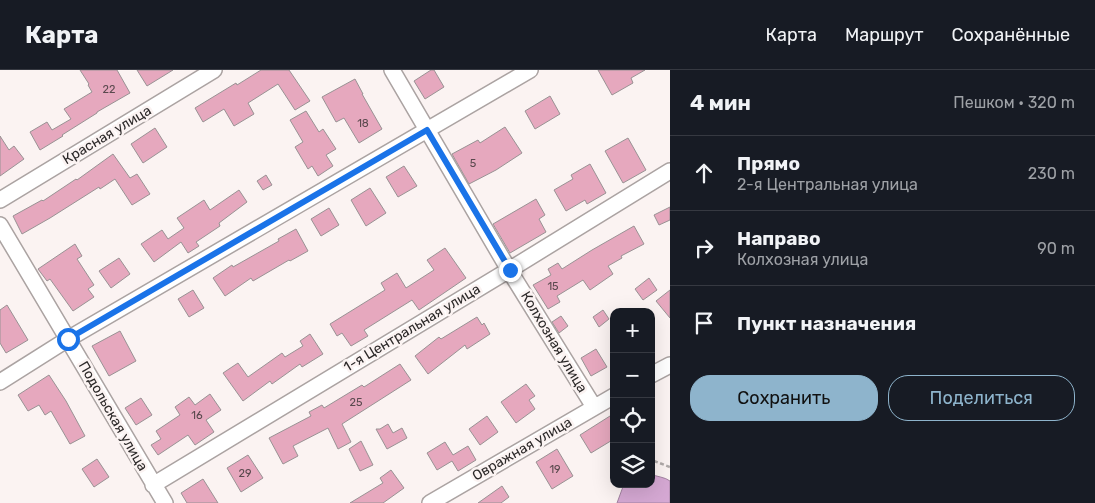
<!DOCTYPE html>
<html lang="ru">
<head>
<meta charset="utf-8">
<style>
  body { margin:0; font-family:Rubik,sans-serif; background:#242831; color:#f1f3f6 }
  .controls { position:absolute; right:15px; bottom:15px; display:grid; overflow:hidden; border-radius:10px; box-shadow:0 5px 20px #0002 }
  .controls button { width:45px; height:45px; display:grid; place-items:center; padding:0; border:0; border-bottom:1px solid #363941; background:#171b24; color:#f1f3f6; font:25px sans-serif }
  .stop { position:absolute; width:15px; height:15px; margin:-11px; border:4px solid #1a73e8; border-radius:50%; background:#fff }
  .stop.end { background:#1a73e8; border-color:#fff; box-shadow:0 1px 5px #0008 }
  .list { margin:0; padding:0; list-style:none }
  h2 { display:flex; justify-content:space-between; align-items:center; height:65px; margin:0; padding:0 20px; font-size:21px }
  h2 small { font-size:16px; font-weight:400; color:#9ea1a6 }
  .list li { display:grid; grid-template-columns:32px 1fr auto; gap:15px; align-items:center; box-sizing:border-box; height:75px; padding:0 20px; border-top:1px solid #363941 }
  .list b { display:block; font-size:19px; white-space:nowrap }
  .list p { margin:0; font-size:16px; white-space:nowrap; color:#9ea1a6 }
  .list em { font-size:16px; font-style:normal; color:#9ea1a6 }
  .actions { display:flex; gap:10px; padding:15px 20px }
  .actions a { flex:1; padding:11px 0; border:1px solid #8eb4cc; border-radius:20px; text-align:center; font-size:18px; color:#8eb4cc }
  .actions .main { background:#8eb4cc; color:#111 }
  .icon { flex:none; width:28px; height:28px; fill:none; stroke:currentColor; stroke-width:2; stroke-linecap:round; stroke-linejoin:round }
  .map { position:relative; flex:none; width:670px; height:433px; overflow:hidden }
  header { display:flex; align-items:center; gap:30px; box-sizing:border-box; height:70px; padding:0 25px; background:#171b24; border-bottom:1px solid #363941 }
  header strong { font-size:24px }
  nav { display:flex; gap:28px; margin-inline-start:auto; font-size:18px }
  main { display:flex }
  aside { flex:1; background:#171b24 }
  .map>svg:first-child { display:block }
  .water { fill:#d5a8d3; stroke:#a282a0 }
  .building { fill:#e6a8be; stroke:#999294 }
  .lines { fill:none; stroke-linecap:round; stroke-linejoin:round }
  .minor-casing { stroke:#aba3a2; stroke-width:18 }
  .path { stroke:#b0aaa9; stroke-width:2.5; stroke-dasharray:4 2.5; stroke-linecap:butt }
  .minor { stroke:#fff; stroke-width:15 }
  .route { stroke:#1a73e8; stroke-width:6 }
  .labels { text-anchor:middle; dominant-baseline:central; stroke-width:5; stroke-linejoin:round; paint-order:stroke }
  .number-label { font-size:11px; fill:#5a494e }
  .street-label { font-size:14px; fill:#2c2929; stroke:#fbf3f2 }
</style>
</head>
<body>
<header>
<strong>Карта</strong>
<nav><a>Карта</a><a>Маршрут</a><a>Сохранённые</a></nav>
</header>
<main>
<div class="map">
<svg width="670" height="433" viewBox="0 0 670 433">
  <rect width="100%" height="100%" fill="#fbf3f2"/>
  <path class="water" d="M651,404C657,407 665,407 670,411V433H617L624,414H651Z"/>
  <path class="building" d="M80,0H117L130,23L97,42V43L62,65L63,66L40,80L30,62L47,52L52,60L71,49L64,39L92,22L88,15L89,14Z
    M137,0H173L147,16Z
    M261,0H289L310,31L295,40L278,14L248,33L254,44L234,56L224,39L203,52L195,38L236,13L237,15Z
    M431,0H434L444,17L425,29L414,11Z
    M598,0H645L631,8L633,13L612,25Z
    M355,9L363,24H362L382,59L359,73L344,48L336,52L322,27Z
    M550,26L560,44L535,59L525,41Z
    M306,41L319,62L323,59L336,79L326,85L333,96L318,106L312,96L308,99L295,77L303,72L290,50Z
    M505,57L522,83L496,100L469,114L452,84L478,70L480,73Z
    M155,58L167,77L143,93L131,74Z
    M0,66L9,80L14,76L24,89L0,106Z
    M628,68L646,100L623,113L605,81Z
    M113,84L130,108L137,104L150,124L132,135L115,109L100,119L99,117L50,148L22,164L13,146L42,130L43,131L76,109L77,110Z
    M590,94L606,123L587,134L585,130L566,141L554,120L573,109L571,105Z
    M404,96L417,116L398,127L386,107Z
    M266,105L272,115L263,120L257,111Z
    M370,118L386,143L366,156L351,130Z
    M239,120L247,132L219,153L220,156L196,172L199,176L188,183L181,172L154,192L141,174L162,160L168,169L184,158L177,148L204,130L210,140Z
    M536,129L545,145L539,149L546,162L510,183L493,154Z
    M670,137V150L659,155L654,145Z
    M329,138L339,155L321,166L311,149Z
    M634,156L644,174L621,186L622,188L608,196L613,204L590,220L583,210L557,226L560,232L548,239L533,215L551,205L548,199L558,193L562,199L592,180Z
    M296,159L308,181L290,191L289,190L253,211L251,208L225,226L213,208L232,195L233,197L279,171L278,169Z
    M75,174L82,186L77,189L94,215L88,219L94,227L73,241L50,209L47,211L38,199Z
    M445,178L466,208L419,240L412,230L364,260L368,266L351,276L342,263L337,266L330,254L385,220L381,213L397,203L406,218L434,200L427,190Z
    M119,188L130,204L111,218L99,201Z
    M649,208L657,220L643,230L635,219Z
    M193,220L204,238L189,247L178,229Z
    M670,220V248L656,231Z
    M7,235L28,270L6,283L0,273V240Z
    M603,240L609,249L599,257L593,247Z
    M561,246L568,256L559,263L552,252Z
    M477,247L482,255L484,253L490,264L467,279L465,275L428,304L415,286L439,267L441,269Z
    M120,261L136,291L109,306L92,276Z
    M310,264L323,284L302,297L300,294L272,314L270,311L243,331L223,303L238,293L248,307L282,283L285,287L303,276L300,271Z
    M596,279L607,297L591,306L581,288Z
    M400,294L411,310L342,354L351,372L338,379L328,358L293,376L298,386L283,394L269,368L311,346L309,342L322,335L324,338L362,315L364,317Z
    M49,305L66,331L85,366L70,374L51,341L45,345L39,335L28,341L18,325Z
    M526,314L535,326L529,330L535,339L516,353L501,332Z
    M210,324L221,340L206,350L214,362L195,375L188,365L158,385L151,375L161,369L156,361L180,345L175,337L189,327L195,335Z
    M141,328L152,345L136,355L125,338Z
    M487,346L498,362L480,375L469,359Z
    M610,346L614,352V369L591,383L580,365Z
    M388,354L393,363L402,358L407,368L387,379L376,359H380Z
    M361,371L373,395L360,401L349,379Z
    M445,372L453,385L468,376L476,390L458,401L452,391L437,400L427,383Z
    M557,379L573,406L552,419L536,392Z
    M248,385L263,408L241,422L227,398Z
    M97,389L109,407L94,417L82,399Z
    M391,400L404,418L383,433H350L383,413L380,408Z
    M203,409L218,433H187L181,423Z
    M502,416L509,427L501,433H478Z"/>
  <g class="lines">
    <g class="minor-casing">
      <path id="minor" d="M392,0L509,200L594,337
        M0,130L214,0
        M0,155L165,433
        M651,305L670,295
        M0,312L68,269L530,0
        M153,415L509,200L670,101
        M430,433L614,326"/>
    </g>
    <path class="path" d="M654,391L670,397"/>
    <use href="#minor" class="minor"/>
  </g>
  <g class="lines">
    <path class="route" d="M68,269L427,60L510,200"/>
  </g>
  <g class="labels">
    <g class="number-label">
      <text x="109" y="19">22</text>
      <text x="363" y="53">18</text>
      <text x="473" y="93">5</text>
      <text x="553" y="216">15</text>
      <text x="356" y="332">25</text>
      <text x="197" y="345">16</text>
      <text x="555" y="399">19</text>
      <text x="245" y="403">29</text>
    </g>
    <g class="street-label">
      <text transform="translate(107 65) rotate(-31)">Красная улица</text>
      <text transform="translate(412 258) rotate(-31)">1-я Центральная улица</text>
      <text transform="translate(554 272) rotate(59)">Колхозная улица</text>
      <text transform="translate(113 346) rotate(60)">Подольская улица</text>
      <text transform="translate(522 379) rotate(-30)">Овражная улица</text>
    </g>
  </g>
</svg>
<div class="controls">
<button>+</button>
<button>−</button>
<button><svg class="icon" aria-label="locate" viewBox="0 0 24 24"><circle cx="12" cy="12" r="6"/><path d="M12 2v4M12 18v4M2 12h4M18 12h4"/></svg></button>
<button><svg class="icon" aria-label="layers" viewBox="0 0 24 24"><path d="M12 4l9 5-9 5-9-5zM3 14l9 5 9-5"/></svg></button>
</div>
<div class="stop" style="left:68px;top:269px"></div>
<div class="stop end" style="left:510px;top:200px"></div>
</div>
<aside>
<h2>4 мин<small>Пешком · 320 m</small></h2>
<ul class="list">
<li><svg class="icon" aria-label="ahead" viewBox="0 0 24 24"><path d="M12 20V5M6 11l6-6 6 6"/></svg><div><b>Прямо</b><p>2-я Центральная улица</p></div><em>230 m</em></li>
<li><svg class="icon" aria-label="right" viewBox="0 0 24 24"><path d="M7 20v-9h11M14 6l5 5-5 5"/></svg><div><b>Направо</b><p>Колхозная улица</p></div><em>90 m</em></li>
<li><svg class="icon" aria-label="arrive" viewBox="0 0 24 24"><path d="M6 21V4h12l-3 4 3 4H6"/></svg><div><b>Пункт назначения</b></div></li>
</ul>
<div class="actions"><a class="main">Сохранить</a><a>Поделиться</a></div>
</aside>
</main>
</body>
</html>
